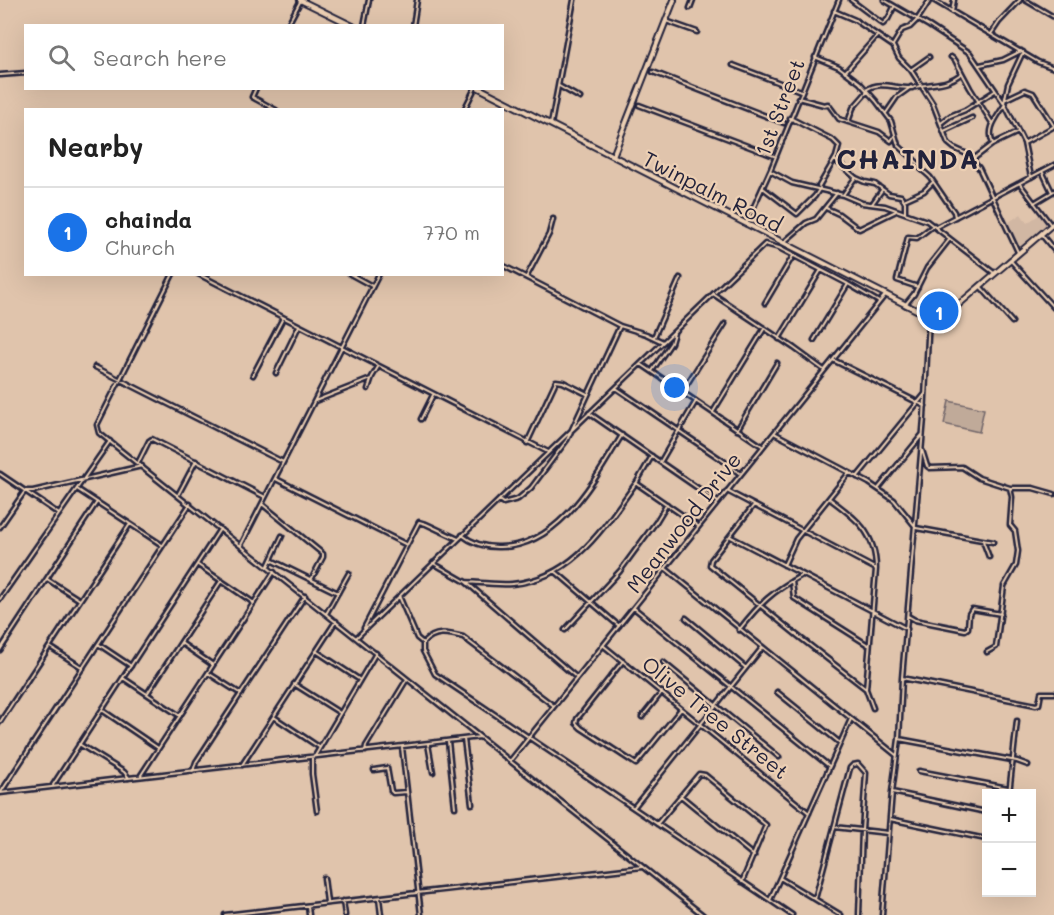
<!DOCTYPE html>
<html lang="en">
<head>
<meta charset="utf-8">
<style>
  body { margin:0; font-family:Mali,sans-serif; background:#f2f2f2; color:#222 }
  .controls { position:absolute; right:18px; bottom:18px; display:grid; overflow:hidden; border-radius:0px; box-shadow:0 6px 24px #0002 }
  .controls button { width:54px; height:54px; display:grid; place-items:center; padding:0; border:0; border-bottom:2px solid #e0e0e0; background:#fff; color:#222; font:30px sans-serif }
  .you { position:absolute; left:675px; top:388px; width:21px; height:21px; margin:-15px; border:4px solid #fff; border-radius:50%; background:#1a73e8; box-shadow:0 0 0 9px #1a73e833 }
  .badge { display:grid; place-items:center; width:39px; height:39px; border-radius:50%; background:#1a73e8; color:#fff; font-size:20px; font-weight:700 }
  .pin { position:absolute; translate:-50% -50%; border:3px solid #fff; box-shadow:0 2px 6px #0006 }
  .list { margin:0; padding:0; list-style:none }
  h2 { display:flex; justify-content:space-between; align-items:center; height:78px; margin:0; padding:0 24px; font-size:26px }
  h2 small { font-size:20px; font-weight:400; color:#767676 }
  .list li { display:grid; grid-template-columns:39px 1fr auto; gap:18px; align-items:center; box-sizing:border-box; height:90px; padding:0 24px; border-top:2px solid #e0e0e0 }
  .list b { display:block; font-size:22px; white-space:nowrap }
  .list p { margin:0; font-size:20px; white-space:nowrap; color:#767676 }
  .list em { font-size:20px; font-style:normal; color:#767676 }
  .icon { flex:none; width:33px; height:33px; fill:none; stroke:currentColor; stroke-width:2; stroke-linecap:round; stroke-linejoin:round }
  .map { position:relative; flex:none; width:1054px; height:915px; overflow:hidden }
  .search { position:absolute; background:#fff; box-shadow:0 6px 24px #0002; left:24px; top:24px; width:480px; height:66px; display:flex; align-items:center; gap:15px; box-sizing:border-box; padding:0 21px; border-radius:0px; color:#767676; font-size:22px }
  .panel { position:absolute; background:#fff; box-shadow:0 6px 24px #0002; left:24px; top:108px; width:480px; height:168px; border-radius:0px }
  .map>svg:first-child { display:block }
  .built { fill:#d1b7a3 }
  .pitch { fill:#c0aa99; stroke:#71666a; stroke-width:1.5 }
  .lines { fill:none; stroke-linecap:round; stroke-linejoin:round }
  .street-casing { stroke:#22223b; stroke-width:7 }
  .secondary-casing { stroke:#22223b; stroke-width:8 }
  .street { stroke:#eccfb3; stroke-width:2 }
  .secondary { stroke:#eccfb3; stroke-width:4 }
  .labels { text-anchor:middle; dominant-baseline:central; stroke-width:4.5; stroke-linejoin:round; paint-order:stroke }
  .street-label { font-size:21px; fill:#22223b; stroke:#eccfb3 }
  .district-label { font-size:27px; font-weight:bold; letter-spacing:1.5px; fill:#22223b; stroke:#eccfb3 }
</style>
</head>
<body>
<div class="map">
<svg width="1054" height="915" viewBox="0 0 1054 915">
  <rect width="100%" height="100%" fill="#e0c4ac"/>
  <filter id="ink" filterUnits="userSpaceOnUse"><feTurbulence type="fractalNoise" baseFrequency=".0167" numOctaves="2"/><feDisplacementMap in="SourceGraphic" scale="12" xChannelSelector="R" yChannelSelector="G"/><feConvolveMatrix kernelMatrix="1 2 1 2 8 2 1 2 1" color-interpolation-filters="sRGB"/></filter>
  <g filter="url(#ink)">
    <path class="built" d="M1042,213L1049,223L1018,249L1006,224L1021,214L1027,223Z"/>
    <path class="pitch" d="M949,401L984,409L979,432L944,424Z"/>
    <g class="lines">
      <g class="street-casing">
        <path id="street" d="M851,0L883,24L888,19L894,7
          M884,0L929,26L970,53L1004,103
          M933,0L1038,62L1054,68
          M1025,0L1054,17
          M690,8L693,0
          M834,11L855,20L893,46L899,58L911,70L933,104L948,143L954,148L967,154L979,168L1018,252
          M952,12L954,0
          M666,21L697,32
          M287,26L301,0
          M364,26L369,0
          M413,26L417,0
          M991,34L999,22L1020,0
          M893,45L902,30L910,27L917,20L930,0
          M1023,52L1008,84L1004,103L1024,143L1031,177
          M815,57L839,67L860,83L876,101L891,121L898,145L921,166V169L930,177L954,212L955,217
          M951,57L955,60L970,88L992,123
          M733,65L801,91
          M980,65L1003,60L1021,51
          M912,69L929,57
          M653,72L784,123
          M845,72L877,36
          M0,75L26,73
          M559,86L580,98
          M256,88L252,97L276,110
          M866,90C880,80 896,89 912,88C917,87 922,85 926,85C940,83 949,83 961,74
          M798,98L824,105L828,104L839,119L879,132L891,141L894,136
          M1006,99L1025,90L1033,93L1054,126
          M639,105L774,156
          M464,110L475,88
          M886,113L897,97L911,87
          M790,118L833,140L839,146L836,157L819,186
          M848,122L853,108L867,92
          M941,123L950,116L965,110L995,91
          M551,124L574,0
          M944,131L972,118
          M1024,143L1053,127
          M993,144C986,128 997,118 1005,104
          M835,160L856,178L865,182L875,184L889,194L901,196L905,202V212
          M972,160L993,144L1018,132
          M770,171L792,183L843,195L862,203L885,206L927,221L994,273
          M1043,173L1052,192
          M1020,184L1051,225
          M763,188L797,214L815,196L820,188
          M843,195L855,178
          M904,200L924,191L932,183
          M1034,203L1054,191
          M872,204L882,190
          M826,208L839,214L859,229L896,211
          M746,224L770,171L839,0
          M936,227L1054,165
          M1041,234L1054,250
          M783,243L806,223L816,219L837,193
          M1010,260L1054,308
          M502,265L620,326L646,334L663,342
          M173,274L97,425L99,433L703,915
          M198,274L548,452
          M350,274L372,286
          M527,276L549,234L553,219
          M980,286L1012,322
          M918,287L897,280L908,237L917,238L934,225
          M713,294L794,348L824,370
          M765,303L793,256
          M905,305L914,294L927,268L949,240
          M654,337L680,278
          M779,339L821,270
          M814,340L848,284
          M833,360L925,406
          M641,364L762,446
          M95,367L283,462
          M652,371L671,343L674,333
          M276,373L299,326
          M253,375L283,318
          M616,388L725,462L739,473
          M368,389L372,377L378,367
          M682,392L725,324
          M315,401L371,379
          M713,412L764,329
          M589,413L718,502
          M421,419L433,395
          M737,430L777,363
          M774,433L869,483L894,500L915,526
          M527,443L556,381L563,382L587,394
          M922,450L927,466L930,468L962,467L979,478L1010,488H1033L1054,494
          M661,461L696,401
          M138,463L149,441L152,439L265,497
          M0,474L59,514
          M857,477L925,394
          M276,479L407,545
          M637,482L652,456
          M77,489L162,545
          M878,489L922,435
          M727,491L876,569L866,689L873,708
          M178,495L196,461
          M830,499C856,518 876,533 876,569
          M499,500L503,503L518,499L531,488L567,440L620,326
          M262,504L323,554V557L311,580
          M754,505L711,560L710,565L798,636L866,689
          M0,527L25,491H33L142,466
          M916,528L993,542
          M462,535C472,543 484,547 497,547C558,549 594,481 622,435
          M731,537L907,629
          M983,541L989,557
          M241,545L379,274
          M271,560L338,593
          M433,563L466,582L577,678
          M198,565L254,603
          M784,565L796,539L849,473
          M268,566L282,536
          M665,568L896,755
          M555,571L619,626
          M47,579L80,600
          M792,581L794,598L868,645
          M466,582C481,583 497,585 512,584C573,579 604,527 636,483L698,526
          M399,596L417,638L423,643V651L435,674L792,915
          M0,599L110,441
          M634,608L829,766
          M326,614L349,573
          M908,616L915,620L965,630L968,628L969,614L972,609L1001,614
          M686,618L746,668
          M364,628L419,522L426,524L458,539
          M565,630L620,571L656,522L667,504
          M739,630C760,603 772,592 802,575
          M356,638L765,244L779,248L848,284L879,302
          M181,643L213,665
          M423,643C435,630 447,633 463,637L554,706
          M98,644L131,666
          M604,646L809,813
          M50,647L83,668
          M0,650L97,502
          M316,651L360,680
          M987,652L996,647L1004,586L1016,565L1018,551L1015,531L1010,525L1012,497L1010,488
          M623,661L577,719L576,723L581,728L636,764L681,709
          M663,662L779,757
          M208,673L241,694
          M123,678L180,716
          M902,678L1036,705L1039,704L1041,693H1054
          M294,684L340,713
          M777,692L840,743
          M147,694L221,581
          M102,710L158,748
          M274,717L319,747
          M642,717L662,692
          M0,722L130,524
          M464,739L472,804
          M899,739L1017,761L1028,765
          M448,741L455,807
          M79,744L124,772L129,778
          M428,744L433,772
          M402,747L421,915
          M365,751L366,746L407,679
          M315,756L376,653
          M312,757V774L317,811
          M510,761L886,294
          M242,765L336,621
          M374,770L387,768L391,791L393,793L407,792
          M193,771L196,762L305,596
          M919,771L1008,788
          M141,775L274,572
          M53,785L220,529
          M1,792L190,504
          M892,792L986,812
          M0,793L480,737
          M1009,794L1017,721
          M681,796L754,856
          M634,807L762,648
          M890,819L986,839
          M657,824L699,774L705,775L766,825L742,882
          M834,827L888,833
          M324,878L327,902
          M780,878L841,915
          M379,898L381,915
          M815,899L850,768L853,765L858,764L866,773L862,830L859,915
          M770,900L851,719
          M343,901L345,915
          M308,906L309,915
          M225,915L642,867
          M882,915L892,792L899,739L902,678L924,418L929,317"/>
      </g>
      <g class="secondary-casing">
        <path id="secondary" d="M300,0L353,26
          M479,88L934,319L944,317L1054,223
          M613,156L674,0"/>
      </g>
      <use href="#street" class="street"/>
      <use href="#secondary" class="secondary"/>
    </g>
  </g>
  <g class="labels">
    <g class="street-label">
      <text transform="translate(779 107) rotate(-69)">1st Street</text>
      <text transform="translate(713 191) rotate(27)">Twinpalm Road</text>
      <text transform="translate(683 522) rotate(-52)">Meanwood Drive</text>
      <text transform="translate(716 717) rotate(39)">Olive Tree Street</text>
    </g>
    <g class="district-label">
      <text x="908" y="158">CHAINDA</text>
    </g>
  </g>
</svg>
<div class="controls">
<button>+</button>
<button>−</button>
</div>
<div class="you"></div>
<div class="pin badge" style="left:939px;top:311px">1</div>
<div class="search"><svg class="icon" aria-label="search" viewBox="0 0 24 24"><circle cx="10" cy="10" r="6"/><path d="M15 15l6 6"/></svg>Search here</div>
<section class="panel">
<h2>Nearby<small></small></h2>
<ul class="list">
<li><span class="badge">1</span><div><b>chainda</b><p>Church</p></div><em>770 m</em></li>
</ul>
</section>
</div>
</body>
</html>
